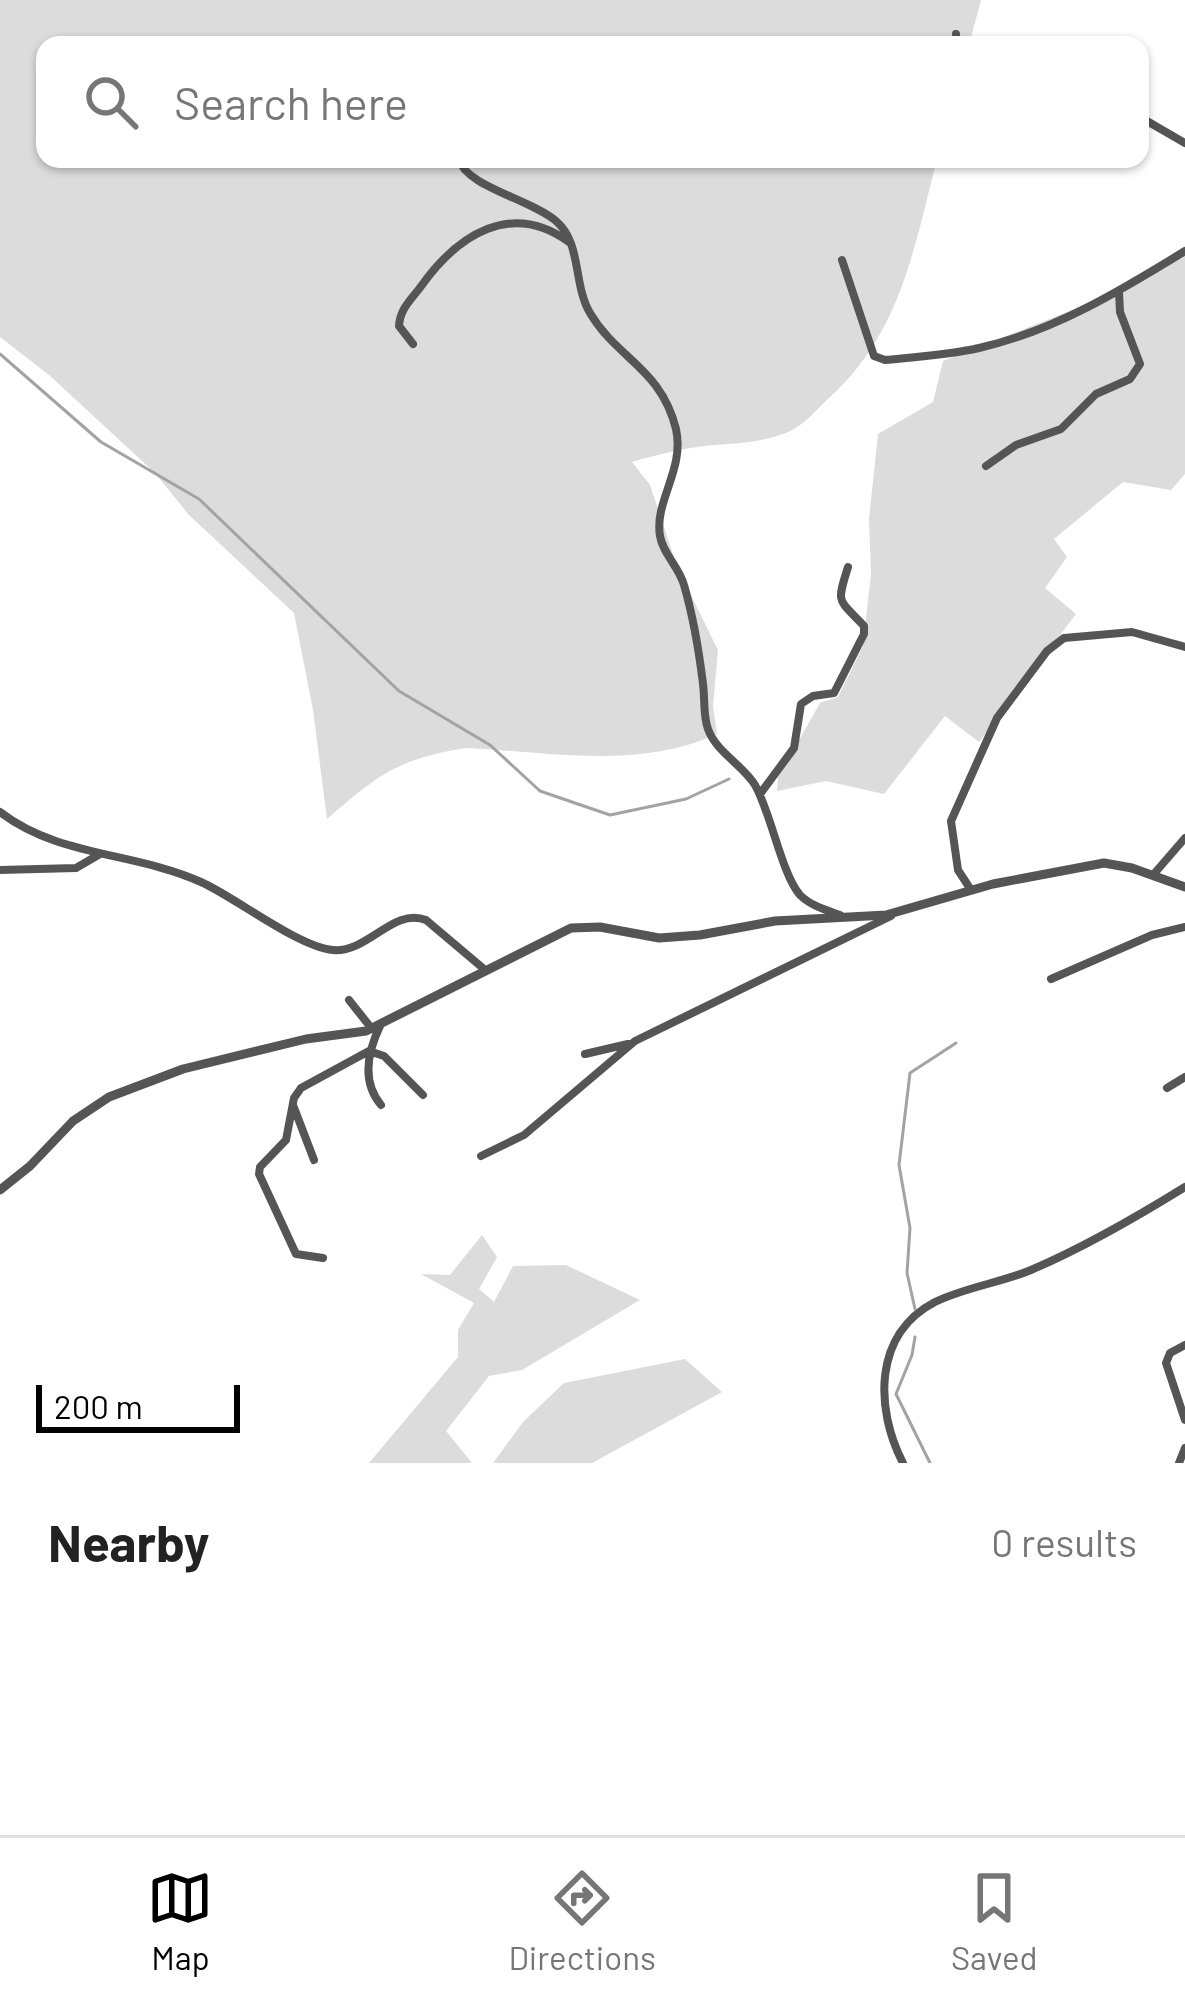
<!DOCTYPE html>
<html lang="en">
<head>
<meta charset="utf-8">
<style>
  body { margin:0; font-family:Barlow,sans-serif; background:#f2f2f2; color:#222 }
  .scale { position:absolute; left:36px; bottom:30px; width:204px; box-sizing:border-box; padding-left:12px; border:6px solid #000; border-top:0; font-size:33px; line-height:42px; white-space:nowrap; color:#000; -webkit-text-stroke:9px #fff; paint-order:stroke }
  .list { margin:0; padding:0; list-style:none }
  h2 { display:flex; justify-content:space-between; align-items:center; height:156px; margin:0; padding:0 48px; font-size:51px }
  h2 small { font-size:39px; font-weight:400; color:#767676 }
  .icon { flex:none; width:66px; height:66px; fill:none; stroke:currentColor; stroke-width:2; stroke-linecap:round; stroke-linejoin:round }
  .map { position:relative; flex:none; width:1185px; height:1463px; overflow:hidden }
  .search { position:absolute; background:#fff; box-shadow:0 3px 9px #0004; left:36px; right:36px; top:36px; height:132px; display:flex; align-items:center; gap:30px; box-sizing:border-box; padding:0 42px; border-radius:24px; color:#767676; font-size:45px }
  .sheet { height:372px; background:#fff }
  nav { display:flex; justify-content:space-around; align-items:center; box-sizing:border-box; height:168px; border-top:3px solid #e0e0e0; background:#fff; font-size:33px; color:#767676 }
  nav a { display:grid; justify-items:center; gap:6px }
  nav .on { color:#000 }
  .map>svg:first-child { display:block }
  .green { fill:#dcdcdc }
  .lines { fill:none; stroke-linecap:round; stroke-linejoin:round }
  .stream { stroke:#a3a3a3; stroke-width:3 }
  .minor { stroke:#555; stroke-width:8 }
  .tertiary { stroke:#555; stroke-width:9 }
</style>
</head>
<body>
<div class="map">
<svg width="1185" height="1463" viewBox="0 0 1185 1463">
  <rect width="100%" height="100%" fill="#fff"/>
  <path class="green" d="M0,0H981L969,45H45V159H937C914,248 901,333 829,398C818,408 807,422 794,429C769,442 741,443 713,445C685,448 658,454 632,462L650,485L678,569L718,650L713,706L717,734C637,770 551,752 466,748C397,759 378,775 327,819L313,710L294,613L189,515L155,473L49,375L0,337Z
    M1185,251V474L1171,490L1123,482L1054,539L1067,557L1045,588L1076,614L979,742L945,716L884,794L826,781L777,791L778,777L820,703L838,697L863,646L871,574L869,519L878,434L933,402L943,361L1120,291Z
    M482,1235L497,1257L479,1289L494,1302L513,1266L566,1265L640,1300L522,1370L489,1376L446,1431L472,1463H369L458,1357V1330L474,1303L421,1274L450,1275Z
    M685,1359L722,1392L592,1463H493L523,1422L564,1383Z"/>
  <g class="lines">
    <path class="stream" d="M0,354L101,442L199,499L399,691L490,745L540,791L610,815L686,799L729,779
      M915,1309L907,1273L910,1228L899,1165L910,1073L956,1043
      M915,1337L912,1355L896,1394L930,1463"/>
    <path class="minor" d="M956,34L957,45
      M1140,117L1185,143
      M459,159C465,186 530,199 556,221C582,243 573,285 590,313C617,359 661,368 676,429C685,470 654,501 660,536C663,554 679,567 684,585C693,616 699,651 703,684C705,698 703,716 708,729C716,752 743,765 755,785C771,813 782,875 800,895C811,906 826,910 840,915
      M842,260L874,356L885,360C916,357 948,355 979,348C1054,331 1120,291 1185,251
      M413,344L399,326C400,308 412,299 422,285C458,235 511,200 569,242
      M986,466L1016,445L1061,429L1096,394L1130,379L1140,364L1120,312L1119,292
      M760,794L794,748L801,704L813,696L834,693L864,634V626C838,598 836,605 848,567
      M0,812C58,857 135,852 201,882C235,897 298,947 333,950C368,953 393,907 426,920L484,969
      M0,870L76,868L100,854
      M1153,875L1185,838
      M971,890L958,870L951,821L997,718L1047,651L1064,638L1132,632L1185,647
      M1051,979L1152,935L1185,927
      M349,1000L372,1029
      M380,1026C368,1051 361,1081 381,1105
      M585,1054L628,1044
      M1167,1088L1185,1077
      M293,1105L314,1160
      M481,1156L524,1135L635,1041L891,916
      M323,1258L296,1254L259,1174L260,1167L286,1140L294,1098L301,1088L369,1051L384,1056L423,1095
      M1185,1345L1170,1353L1166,1363L1185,1420
      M903,1463C875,1409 873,1334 935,1302C966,1287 1000,1283 1031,1270C1085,1247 1135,1218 1185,1187
      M1179,1463L1185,1448"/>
    <path class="tertiary" d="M0,1190L30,1166L73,1121L109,1097L183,1069L306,1039L366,1031L571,928L600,927L659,938L700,935L775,921L886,915L993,884L1104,863L1132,868L1185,887"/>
  </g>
</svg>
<div class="scale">200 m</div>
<div class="search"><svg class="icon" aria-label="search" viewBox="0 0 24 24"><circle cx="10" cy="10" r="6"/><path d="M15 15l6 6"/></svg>Search here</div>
</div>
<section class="sheet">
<h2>Nearby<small>0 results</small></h2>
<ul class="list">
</ul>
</section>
<nav>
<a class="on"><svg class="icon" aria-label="map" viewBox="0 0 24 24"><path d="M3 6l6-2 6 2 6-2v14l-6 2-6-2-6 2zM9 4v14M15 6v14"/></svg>Map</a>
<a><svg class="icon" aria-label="directions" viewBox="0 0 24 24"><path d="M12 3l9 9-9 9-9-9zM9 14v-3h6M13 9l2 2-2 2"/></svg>Directions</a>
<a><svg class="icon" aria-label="saved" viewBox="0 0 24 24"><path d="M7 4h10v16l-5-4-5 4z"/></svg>Saved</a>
</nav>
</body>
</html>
